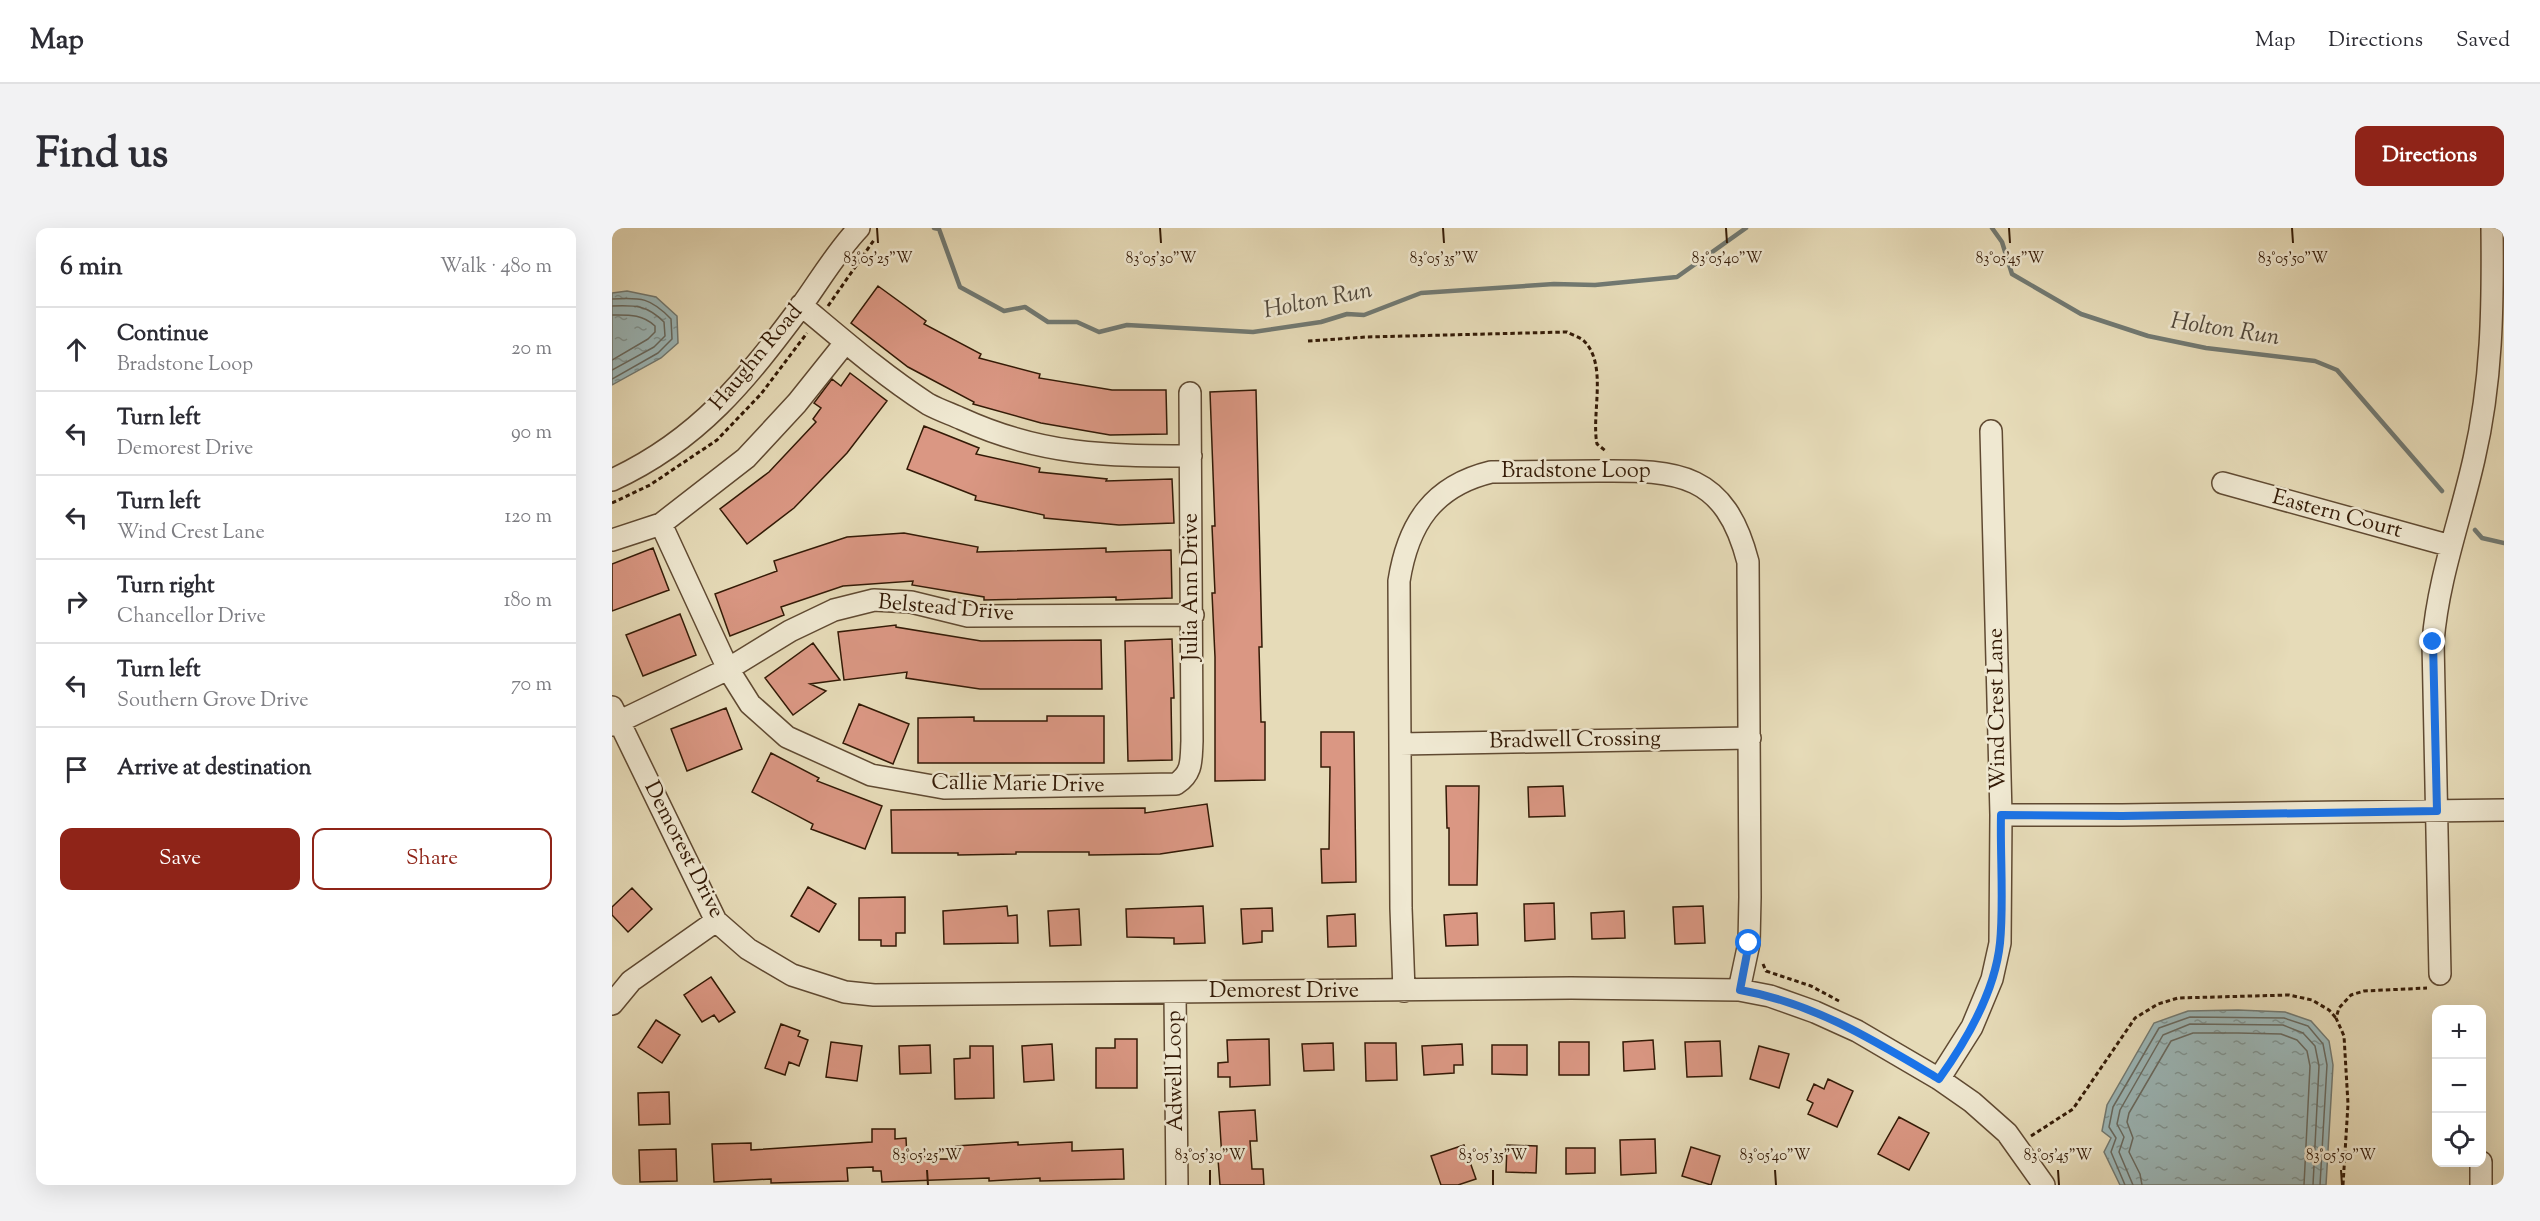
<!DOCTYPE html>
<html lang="en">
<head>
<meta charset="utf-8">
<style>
  body { margin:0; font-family:"Sorts Mill Goudy",serif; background:#f2f2f3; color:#2b2b33 }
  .controls { position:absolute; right:18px; bottom:18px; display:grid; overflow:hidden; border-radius:12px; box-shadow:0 6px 24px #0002 }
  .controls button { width:54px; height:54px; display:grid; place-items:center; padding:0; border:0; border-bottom:2px solid #e1e1e2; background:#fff; color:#2b2b33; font:30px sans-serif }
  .stop { position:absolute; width:18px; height:18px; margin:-14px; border:4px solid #1a73e8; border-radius:50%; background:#fff }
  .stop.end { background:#1a73e8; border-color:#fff; box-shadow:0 2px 6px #0008 }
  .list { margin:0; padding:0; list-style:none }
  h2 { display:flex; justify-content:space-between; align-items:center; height:78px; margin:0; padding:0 24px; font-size:26px }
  h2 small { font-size:20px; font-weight:400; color:#7c7c81 }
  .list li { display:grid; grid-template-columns:39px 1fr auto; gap:18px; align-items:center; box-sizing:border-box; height:84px; padding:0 24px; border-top:2px solid #e1e1e2 }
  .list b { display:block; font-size:22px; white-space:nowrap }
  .list p { margin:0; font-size:20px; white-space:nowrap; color:#7c7c81 }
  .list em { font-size:20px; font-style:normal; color:#7c7c81 }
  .actions { display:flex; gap:12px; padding:18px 24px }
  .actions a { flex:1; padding:14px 0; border:2px solid #8f2418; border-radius:12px; text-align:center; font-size:21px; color:#8f2418 }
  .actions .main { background:#8f2418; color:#fff }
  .icon { flex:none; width:33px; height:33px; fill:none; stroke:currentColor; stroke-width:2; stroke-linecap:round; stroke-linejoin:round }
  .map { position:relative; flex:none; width:1892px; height:957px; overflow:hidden; border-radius:12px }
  header { display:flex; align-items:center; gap:36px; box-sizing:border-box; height:84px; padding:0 30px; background:#fff; border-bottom:2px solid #e1e1e2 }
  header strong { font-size:28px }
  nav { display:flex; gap:33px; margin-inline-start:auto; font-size:21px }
  .intro { display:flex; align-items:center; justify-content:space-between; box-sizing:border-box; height:144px; padding:0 36px }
  h1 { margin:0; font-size:42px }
  .button { padding:15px 27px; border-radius:12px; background:#8f2418; color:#fff; font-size:21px; font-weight:700 }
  main { display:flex; gap:36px; padding:0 36px }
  aside { flex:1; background:#fff; border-radius:12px; box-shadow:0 6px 24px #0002 }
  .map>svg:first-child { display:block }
  .water { fill:url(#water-ripples); stroke:#717972; stroke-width:1.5 }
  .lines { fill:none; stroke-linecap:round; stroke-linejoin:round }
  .shore { stroke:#676960; stroke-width:1.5 }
  .stream { stroke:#717972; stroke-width:4.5 }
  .building { fill:#da9783; stroke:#331a06; stroke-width:1.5 }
  .minor-casing { stroke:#604a32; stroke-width:24 }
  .path { stroke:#331a06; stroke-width:3; stroke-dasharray:4.5 3; stroke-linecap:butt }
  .minor { stroke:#efe8d1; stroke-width:21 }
  .route { stroke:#1a73e8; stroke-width:8 }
  .ticks { fill:none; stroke:#331a06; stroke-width:2 }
  .labels { text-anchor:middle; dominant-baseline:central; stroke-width:5; stroke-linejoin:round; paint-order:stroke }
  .street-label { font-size:22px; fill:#331a06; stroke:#efe8d1 }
  .water-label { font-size:24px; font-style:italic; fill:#52493c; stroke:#efe8d1 }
  .ticks-label { font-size:15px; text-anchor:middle; fill:#331a06; stroke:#efe8d1; stroke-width:5; stroke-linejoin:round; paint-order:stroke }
</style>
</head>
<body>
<header>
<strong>Map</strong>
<nav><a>Map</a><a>Directions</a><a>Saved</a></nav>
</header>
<div class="intro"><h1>Find us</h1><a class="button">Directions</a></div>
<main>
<aside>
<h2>6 min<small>Walk · 480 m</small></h2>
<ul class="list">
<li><svg class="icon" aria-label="ahead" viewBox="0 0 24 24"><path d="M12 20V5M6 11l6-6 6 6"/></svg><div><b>Continue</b><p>Bradstone Loop</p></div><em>20 m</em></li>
<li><svg class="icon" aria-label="left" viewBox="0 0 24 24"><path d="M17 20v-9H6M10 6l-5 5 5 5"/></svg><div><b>Turn left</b><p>Demorest Drive</p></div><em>90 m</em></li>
<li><svg class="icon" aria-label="left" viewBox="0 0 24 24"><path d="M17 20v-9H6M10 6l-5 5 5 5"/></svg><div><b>Turn left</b><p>Wind Crest Lane</p></div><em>120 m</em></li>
<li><svg class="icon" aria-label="right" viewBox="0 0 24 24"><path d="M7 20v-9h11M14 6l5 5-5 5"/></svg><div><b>Turn right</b><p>Chancellor Drive</p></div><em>180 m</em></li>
<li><svg class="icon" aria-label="left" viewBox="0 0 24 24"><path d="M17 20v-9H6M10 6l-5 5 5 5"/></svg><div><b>Turn left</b><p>Southern Grove Drive</p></div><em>70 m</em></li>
<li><svg class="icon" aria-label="arrive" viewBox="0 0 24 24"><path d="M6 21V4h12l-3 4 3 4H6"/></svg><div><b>Arrive at destination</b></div></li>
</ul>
<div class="actions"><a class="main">Save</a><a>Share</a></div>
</aside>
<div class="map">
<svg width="1892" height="957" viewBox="0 0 1892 957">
  <defs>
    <pattern id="water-ripples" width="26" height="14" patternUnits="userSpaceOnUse" patternTransform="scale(1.5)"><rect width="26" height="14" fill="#9bb8ba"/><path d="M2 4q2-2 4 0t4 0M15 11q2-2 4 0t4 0" fill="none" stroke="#7f9595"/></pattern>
  </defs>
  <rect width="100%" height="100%" fill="#e6dbb8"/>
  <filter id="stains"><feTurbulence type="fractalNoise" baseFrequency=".00333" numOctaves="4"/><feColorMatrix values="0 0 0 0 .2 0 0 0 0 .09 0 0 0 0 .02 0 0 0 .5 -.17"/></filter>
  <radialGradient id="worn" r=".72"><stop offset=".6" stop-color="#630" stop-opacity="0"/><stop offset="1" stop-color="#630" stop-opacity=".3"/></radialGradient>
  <path class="water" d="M15,63L44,69L65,88L66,115L49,130L0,157V65Z
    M1626,782L1673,784L1699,793L1717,813L1721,837L1714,957H1508L1492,924L1499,910L1490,903L1495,877L1542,795L1576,783Z"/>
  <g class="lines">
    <path class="shore" d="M0,71C29,69 39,70 59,91L60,111L46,125L0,151
      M0,78C23,77 35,77 52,94L53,108L42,119L0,142
      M0,87C17,87 30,86 43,98V104L36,111L0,132
      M1513,957L1499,924L1504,910L1497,899L1501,879L1547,800L1578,789L1672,790L1696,798L1711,816L1715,837L1708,957
      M1521,957L1507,924L1512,909L1505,896L1508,882L1551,807L1578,796L1671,797L1691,805L1703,818L1707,838L1701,957
      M1530,957L1528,946L1517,924L1521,910L1515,894L1517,885L1559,813L1581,805H1626L1669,806L1685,812L1695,823L1698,838L1692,957"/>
    <path class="stream" d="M322,0L327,1L348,59L392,83L413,79L436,94H465L487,104L515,97L641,104L709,94L735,86L752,87L809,65L942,56L983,57L1065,49L1134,0
      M1380,0L1390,14L1400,46L1469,86L1536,108L1594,120L1703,133L1725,142L1830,263
      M1863,302L1870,310L1892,315"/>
  </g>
  <path class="building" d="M266,58L314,93L312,96L369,126L367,130L428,146L427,150L500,162H554L555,206L498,207L429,195L361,176L362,174L296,139L239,95Z
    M238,145L275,173L235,225L182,280L135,316L108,281L157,244L204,194L201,191L209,180L202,175L220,151L229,158Z
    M644,162L650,419H647L649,494H653V552L603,553V429L600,365H603L600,298H603L598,164Z
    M312,198L367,220L364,226L428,240L427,244L495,251L494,253L560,251L562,295L507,297L432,290V287L363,272L364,268L295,241Z
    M292,305L366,319L365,324L494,320V324L559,322L560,370L504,372V369L372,372V369L300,357L301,353L231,358L169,379L172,387L118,408L103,366L165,343L162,333L235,309Z
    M41,320L57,362L0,383V336Z
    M68,386L84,427L31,448L14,407Z
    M284,397V399L369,413L489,412L490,461H368L294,450L295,444L232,452L226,404Z
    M560,411L562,470H559L560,532L516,533L513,413Z
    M201,415L228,452L198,456L214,463L181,487L153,450Z
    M247,476L297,496L281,536L231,515Z
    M114,480L130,521L75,543L59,501Z
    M435,488H492V535H306V490L362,489V493H435Z
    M709,504H742L744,654L710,655L709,621H717L718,539H709Z
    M159,525L207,550L205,553L270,578L253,621L199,601L201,596L140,564Z
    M834,558H867L865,657H837V600H835Z
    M951,558L953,588L917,589L916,559Z
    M595,576L601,618L548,626L477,627V624H404V626L346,627V625H280L279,582L533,580V585Z
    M196,659L224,676L207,704L179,688Z
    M20,660L40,681L16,704L0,687V679Z
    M293,669V705H284V718H269V712H247V670Z
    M942,675L943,711L913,713L912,676Z
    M395,678L396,688L405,687L406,715L332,716L331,683Z
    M591,678L593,715L562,716V710L515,709L514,681Z
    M1091,678L1093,715L1063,716L1061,679Z
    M660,680L661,703H650V714L631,716L629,681Z
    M467,681L469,717L438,718L436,683Z
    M1012,683L1013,710L980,711L979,685Z
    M865,685L866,717L834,718L832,687Z
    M743,686L744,718L716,719L715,688Z
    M99,749L123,784L107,794L102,787L90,794L72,767Z
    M44,792L68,807L50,835L26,819Z
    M169,796L188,803L186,808L196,812L187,838L177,834L173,847L153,840Z
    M503,811H525V860H484V820H503Z
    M657,811L658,857L618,859V849H606V835L616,834L615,812Z
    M1041,812L1043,841L1012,843L1011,814Z
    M1108,813L1110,848L1075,849L1073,814Z
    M219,814L250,818L245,853L214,849Z
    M947,814H977V847H947Z
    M721,815L722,842L692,843L690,816Z
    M753,815H784L785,852L754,853Z
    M440,816L442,852L412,854L410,818Z
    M850,816L851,837H842V845L812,847L810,818Z
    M318,817L319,845L288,846L287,818Z
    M880,817H915V847L880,846Z
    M358,818H381L382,870L343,871L342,831L358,830Z
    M1147,818L1177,826L1167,860L1138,851Z
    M1216,851L1241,863L1225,899L1196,886L1201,875L1195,872L1202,856L1212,861Z
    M57,864L58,896L27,897L26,865Z
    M643,882L645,913H638L640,941H651L652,957H608L606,931H610L607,884Z
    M1287,889L1317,905L1297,942L1266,926Z
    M260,901H283V911L294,910L295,930L321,928V931H344V918L406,914V917L460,914V923L511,921L512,951L428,953V950L377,953V950L270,954L269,943H261V939L235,940L236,953L159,955V951L102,954L100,916L139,915V922L260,914Z
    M1043,911L1044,945L1009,947L1008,912Z
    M852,917L864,951L846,957H829L819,928Z
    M895,917L925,918L924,945L894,944Z
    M1079,919L1108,928L1099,957L1070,948Z
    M954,920H983V945L954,946Z
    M64,921L65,953L28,954L27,922Z"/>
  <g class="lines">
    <g class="minor-casing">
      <path id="minor" d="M189,77C231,112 271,147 316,176C327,182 339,186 350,191C429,227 494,228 579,228
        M0,252C87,212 134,152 190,77C208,52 225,23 247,0
        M1611,255L1839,318
        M49,296L116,441L138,476L175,509L259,547L332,560L564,556C581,545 579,532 580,513L578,165
        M0,312L49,296L134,230L185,175L233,115
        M0,479L104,693L136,721L180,747L233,764L262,767L959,760L1127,762L1158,768L1203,784L1245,803L1327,851L1360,874L1395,905L1432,957
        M0,497L116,441L178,403L222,382L262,372L299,374L356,388L581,387
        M788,516L1138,510
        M1389,587H1510L1892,582
        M1828,746L1821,414C1826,351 1848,293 1862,231C1880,154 1881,79 1880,0
        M792,763L789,680L787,353C796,296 821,258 879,244C915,244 950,243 986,243C1067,242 1113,245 1136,334L1138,669L1137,715L1127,762
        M563,765L565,957
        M0,776L19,753L104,693
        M1327,851L1360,799L1380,751L1388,715L1389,587L1379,203
        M1869,957V934"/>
    </g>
    <path class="path" d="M216,78L262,12
      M696,113L754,109L955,104C960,107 968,109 972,113C996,137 979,186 985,216L995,224
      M0,275L38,257L105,212L149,166L195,105
      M1151,736L1154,743L1199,758L1227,773
      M1419,908L1461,881L1523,790L1546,776L1566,770L1677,767L1700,772L1717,782L1724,790
      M1731,957L1736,876L1732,808L1724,790L1727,780L1739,767L1752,763L1815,760"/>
    <use href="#minor" class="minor"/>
  </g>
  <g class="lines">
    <path class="route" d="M1137,715L1128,762C1202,775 1263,813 1327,851C1355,812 1383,764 1388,715C1392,676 1388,627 1389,587L1510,588L1825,583L1821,414"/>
  </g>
  <path class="ticks" d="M265,0L266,15M548,0L549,15M831,0L832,15M1114,0L1115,15M1397,0L1398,15M1680,0L1681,15M315,942L316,957M598,942V957M881,942V957M1163,942L1164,957M1446,942L1447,957M1729,942L1730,957"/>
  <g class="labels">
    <g class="street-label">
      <text transform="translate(145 130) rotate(-50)">Haughn Road</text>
      <text x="964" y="244">Bradstone Loop</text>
      <text transform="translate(1725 287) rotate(15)">Eastern Court</text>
      <text transform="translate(580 359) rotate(-90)">Julia Ann Drive</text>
      <text transform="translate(334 381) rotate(5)">Belstead Drive</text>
      <text transform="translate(1386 481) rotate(-91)">Wind Crest Lane</text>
      <text transform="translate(963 513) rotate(-1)">Bradwell Crossing</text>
      <text transform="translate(406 557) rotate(1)">Callie Marie Drive</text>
      <text transform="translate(71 622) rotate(63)">Demorest Drive</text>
      <text x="672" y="764">Demorest Drive</text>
      <text transform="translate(564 843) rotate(-91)">Adwell Loop</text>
    </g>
    <g class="water-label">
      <text transform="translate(706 73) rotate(-11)">Holton Run</text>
      <text transform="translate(1613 102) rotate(9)">Holton Run</text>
    </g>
  </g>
  <g class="ticks-label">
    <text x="266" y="35">83°05'25"W</text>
    <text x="549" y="35">83°05'30"W</text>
    <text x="832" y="35">83°05'35"W</text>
    <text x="1115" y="35">83°05'40"W</text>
    <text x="1398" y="35">83°05'45"W</text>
    <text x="1681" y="35">83°05'50"W</text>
    <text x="315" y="932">83°05'25"W</text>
    <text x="598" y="932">83°05'30"W</text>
    <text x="881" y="932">83°05'35"W</text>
    <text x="1163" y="932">83°05'40"W</text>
    <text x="1446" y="932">83°05'45"W</text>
    <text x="1729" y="932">83°05'50"W</text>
  </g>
  <rect width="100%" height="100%" filter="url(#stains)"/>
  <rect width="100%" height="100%" fill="url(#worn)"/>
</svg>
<div class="controls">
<button>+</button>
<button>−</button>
<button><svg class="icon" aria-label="locate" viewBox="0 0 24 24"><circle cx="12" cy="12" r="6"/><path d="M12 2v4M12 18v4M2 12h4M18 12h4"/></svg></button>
</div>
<div class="stop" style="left:1137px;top:715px"></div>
<div class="stop end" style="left:1821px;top:414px"></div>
</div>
</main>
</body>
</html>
